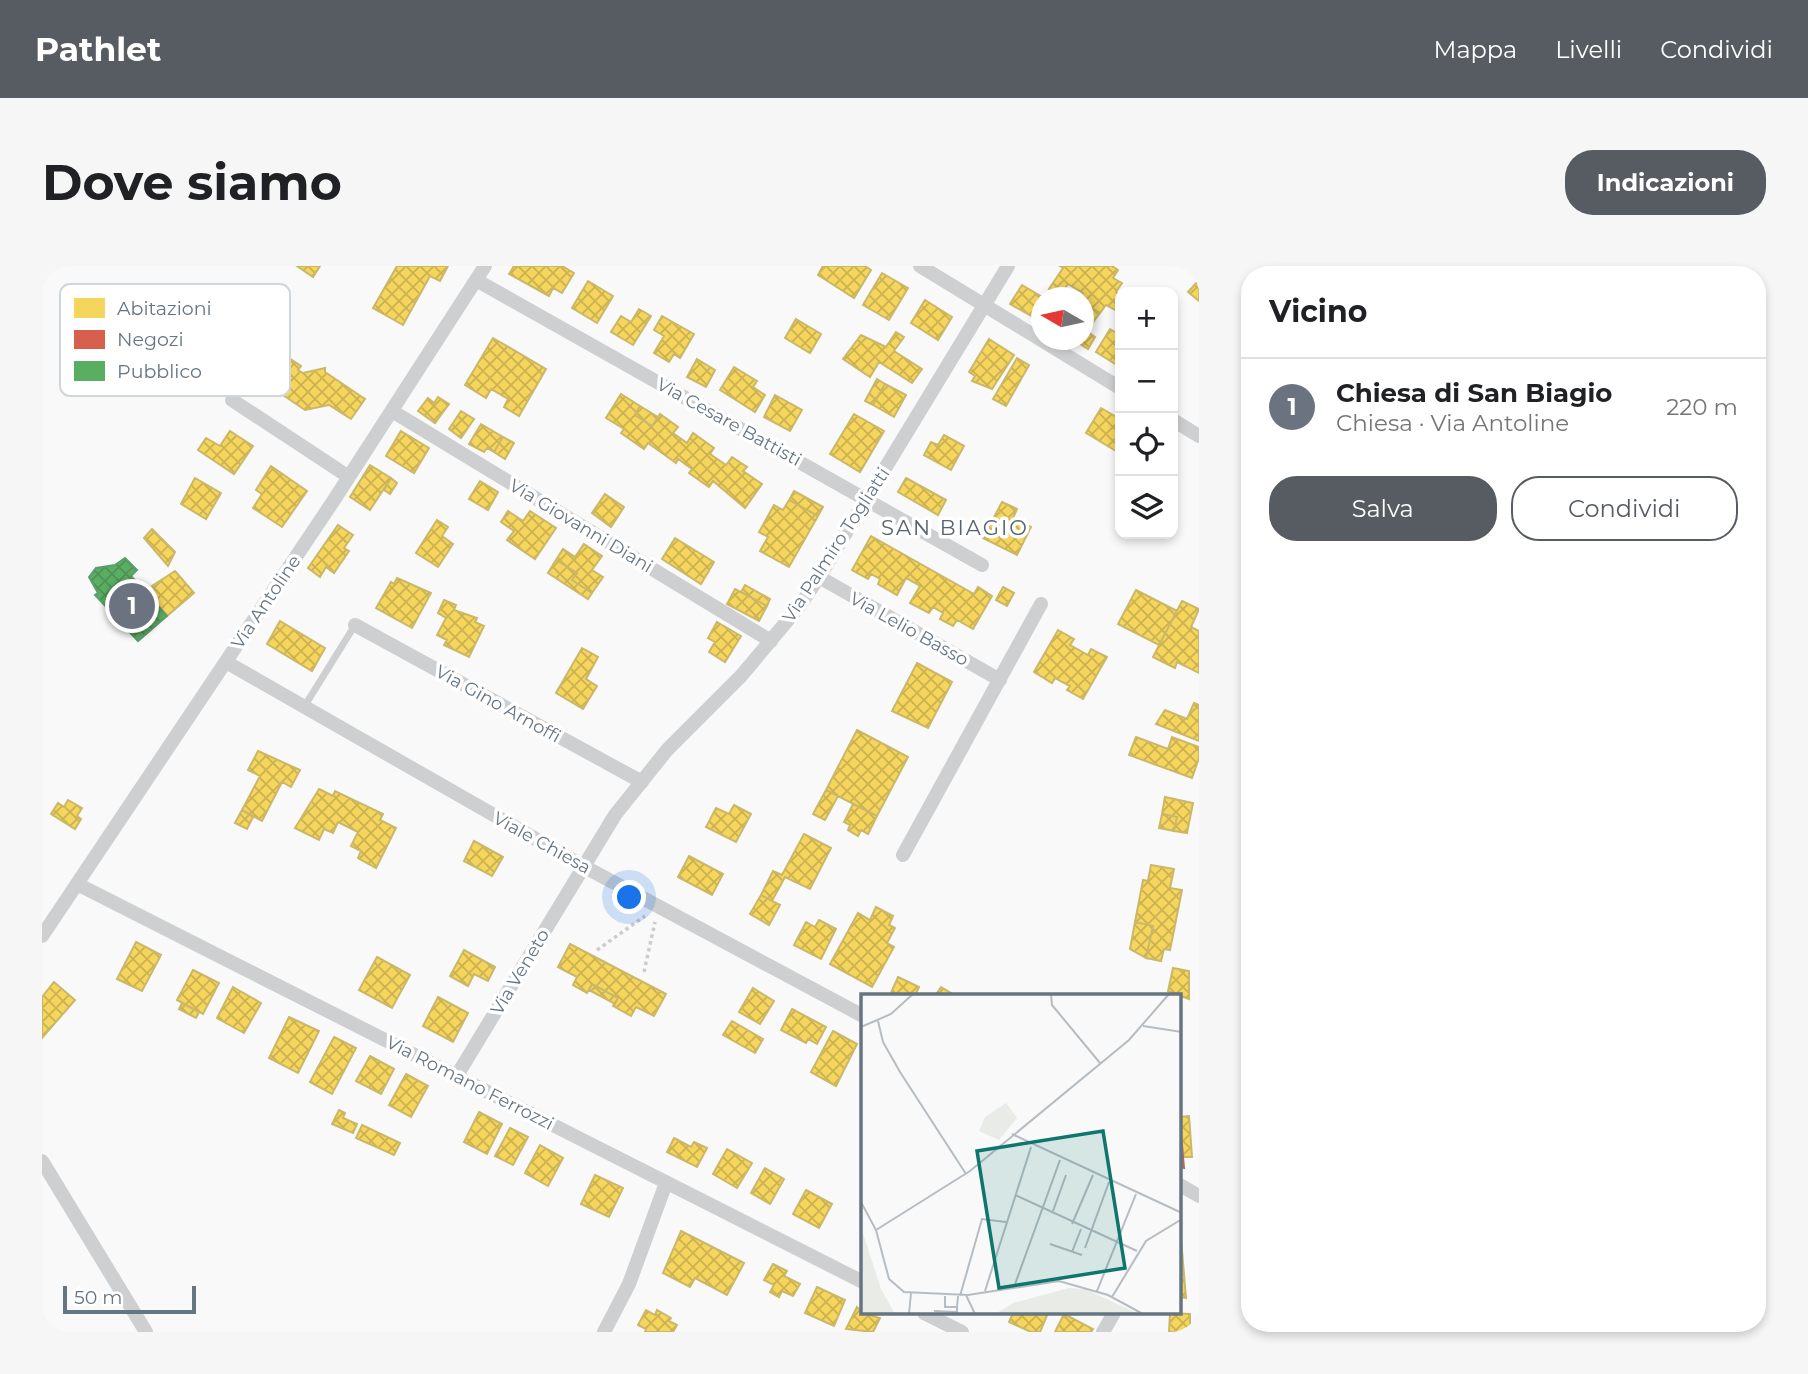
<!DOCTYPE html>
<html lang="it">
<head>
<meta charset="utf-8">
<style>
  body { margin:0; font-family:Montserrat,sans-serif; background:#f6f6f6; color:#202124 }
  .controls { position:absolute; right:21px; top:21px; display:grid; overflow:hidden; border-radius:14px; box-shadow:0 4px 10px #0003 }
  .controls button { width:63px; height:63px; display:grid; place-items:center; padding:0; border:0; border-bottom:2px solid #e0e0e0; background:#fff; color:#202124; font:35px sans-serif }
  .compass { position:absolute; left:989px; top:21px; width:63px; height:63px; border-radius:50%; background:#fff; box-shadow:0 4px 10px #0003; rotate:279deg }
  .scale { position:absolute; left:21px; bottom:18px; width:133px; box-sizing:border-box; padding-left:7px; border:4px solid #657683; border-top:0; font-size:19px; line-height:24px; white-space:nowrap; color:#657683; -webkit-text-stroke:5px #fff; paint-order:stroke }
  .you { position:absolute; left:588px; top:632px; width:24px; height:24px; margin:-18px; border:5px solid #fff; border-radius:50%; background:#1a73e8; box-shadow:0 0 0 10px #1a73e833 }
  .badge { display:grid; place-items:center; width:46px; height:46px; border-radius:50%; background:#565c61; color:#fff; font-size:23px; font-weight:700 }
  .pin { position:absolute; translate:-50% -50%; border:4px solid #fff; box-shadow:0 2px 7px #0006 }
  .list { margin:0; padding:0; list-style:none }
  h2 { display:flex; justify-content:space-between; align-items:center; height:91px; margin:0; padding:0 28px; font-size:30px }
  h2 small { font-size:23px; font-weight:400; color:#757577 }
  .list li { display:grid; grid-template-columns:46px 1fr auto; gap:21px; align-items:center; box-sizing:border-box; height:98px; padding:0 28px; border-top:2px solid #e0e0e0 }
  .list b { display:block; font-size:26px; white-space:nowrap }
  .list p { margin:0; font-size:23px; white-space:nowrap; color:#757577 }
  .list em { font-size:23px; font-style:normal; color:#757577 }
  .actions { display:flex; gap:14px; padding:21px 28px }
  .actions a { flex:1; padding:16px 0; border:2px solid #565c61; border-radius:28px; text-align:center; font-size:24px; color:#565c61 }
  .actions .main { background:#565c61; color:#fff }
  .icon { flex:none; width:38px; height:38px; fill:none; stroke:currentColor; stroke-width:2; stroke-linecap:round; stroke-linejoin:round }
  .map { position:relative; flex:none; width:1157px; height:1066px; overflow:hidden; border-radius:28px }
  header { display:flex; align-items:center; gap:42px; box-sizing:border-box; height:98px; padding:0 35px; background:#565c61; color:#fff }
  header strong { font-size:33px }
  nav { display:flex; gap:38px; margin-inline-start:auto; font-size:24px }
  .intro { display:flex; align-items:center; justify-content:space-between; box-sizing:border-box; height:168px; padding:0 42px }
  h1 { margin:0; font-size:49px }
  .button { padding:18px 32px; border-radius:28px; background:#565c61; color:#fff; font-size:24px; font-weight:700 }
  main { display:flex; gap:42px; padding:0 42px }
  aside { flex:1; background:#fff; border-radius:28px; box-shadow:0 4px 10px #0003 }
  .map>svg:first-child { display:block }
  .homes { fill:url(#homes-cross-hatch); stroke:#cab868; stroke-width:2 }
  .shops { fill:url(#shops-cross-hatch); stroke:#b4675d; stroke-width:2 }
  .public { fill:url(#public-cross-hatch); stroke:#5d9d6b; stroke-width:2 }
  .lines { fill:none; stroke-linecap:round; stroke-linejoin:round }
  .path { stroke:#cbcccd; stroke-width:3.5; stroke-dasharray:3.5 3.5; stroke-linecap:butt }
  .service { stroke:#cecfd0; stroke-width:7 }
  .minor { stroke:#cecfd0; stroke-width:14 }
  .labels { text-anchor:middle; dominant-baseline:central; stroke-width:7; stroke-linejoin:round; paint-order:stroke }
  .street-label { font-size:18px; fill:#657683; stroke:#fff }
  .quarter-label { font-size:21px; letter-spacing:2px; fill:#57646e; stroke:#fff }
  .inset-road { fill:none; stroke:#b5bdc3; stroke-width:2 }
  .view { fill:#0f766e; fill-opacity:0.15; stroke:#0f766e; stroke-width:3.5 }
  .inset-edge { fill:none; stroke:#657683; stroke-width:3.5 }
  .key { fill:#fff; stroke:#d1d6da; stroke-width:2 }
  .key-label { font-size:19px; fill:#657683 }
</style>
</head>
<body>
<header>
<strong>Pathlet</strong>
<nav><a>Mappa</a><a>Livelli</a><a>Condividi</a></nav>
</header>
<div class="intro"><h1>Dove siamo</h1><a class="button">Indicazioni</a></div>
<main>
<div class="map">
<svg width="1157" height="1066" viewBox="0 0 1157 1066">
  <defs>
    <pattern id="homes-cross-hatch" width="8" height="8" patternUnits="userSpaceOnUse" patternTransform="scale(1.75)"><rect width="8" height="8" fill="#f6d55c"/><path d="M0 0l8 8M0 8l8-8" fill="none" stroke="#cbb151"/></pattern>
    <pattern id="shops-cross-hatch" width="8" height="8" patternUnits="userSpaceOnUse" patternTransform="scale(1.75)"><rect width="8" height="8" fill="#d6604d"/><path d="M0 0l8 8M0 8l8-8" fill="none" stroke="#a85144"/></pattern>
    <pattern id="public-cross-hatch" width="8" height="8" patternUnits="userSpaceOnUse" patternTransform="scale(1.75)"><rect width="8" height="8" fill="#5aae61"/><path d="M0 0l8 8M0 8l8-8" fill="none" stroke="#4e9255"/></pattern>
  </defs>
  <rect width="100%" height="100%" fill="#f9f9f9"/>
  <path class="homes" d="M255,0H278L271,11Z
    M355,0H406L398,15L388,10L361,59L331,42Z
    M472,0H520L532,7L520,27L511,22L507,30L467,8Z
    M781,0H823L829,4L812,32L776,9Z
    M1018,0H1070L1076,4L1071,12L1080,17L1074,26L1078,29V35L1073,44L1064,39L1058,47L1048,41L1043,49L1052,55L1042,73V32H1038L1041,27L1026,18L1018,30L1007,23L1021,2Z
    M840,7L866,22L847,54L821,39Z
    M1157,14V35L1146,26Z
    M546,15L571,30L555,57L530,42Z
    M980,19L1002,32L991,51L968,38Z
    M883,34L910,51L896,74L869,57Z
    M1048,41L1058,47L1052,55L1043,49Z
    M597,43L609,50L591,79L569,66L579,50L589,56Z
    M620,50L652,68L638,92L632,88L627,96L612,87L622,70L612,64Z
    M754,53L779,68L768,87L743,72Z
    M1068,63L1078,69V101L1054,86Z
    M854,66L862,71L852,85L880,103L870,117L837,96L828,111L801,93L819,69L844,81Z
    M1046,66L1053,71L1046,83L1038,78Z
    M451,72L504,103L477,150L462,141L466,133L449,123L444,132L423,119Z
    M947,73L972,89L950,123L930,115L933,110L927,106Z
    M226,78L259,100L256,104L261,107L283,102V106L323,133L309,153L287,139L263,144L207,106Z
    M975,92L987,99L964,140L951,133Z
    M655,93L673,104L664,121L645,111Z
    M692,101L715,115L711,121L723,129L713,146L678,124Z
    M835,113L843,118L831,139L823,135Z
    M843,118L864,129L852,151L831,139Z
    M579,128L598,140L593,149L610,160L618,148L636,161L631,167L645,177L651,167L672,182L668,188L684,199L690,191L705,201L701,205L720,218L703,242L671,215L667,221L647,207L650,203L636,193L634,197L606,177L602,183L579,167L582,163L564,152Z
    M733,129L760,144L748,165L722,151Z
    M396,131L407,138L393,157L376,145L386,132L392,137Z
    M598,140L616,151L610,160L593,149Z
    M1059,142L1078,153V179L1074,185L1044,167Z
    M419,145L432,153L419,172L407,163Z
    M812,148L842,165L818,206L788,188Z
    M439,158L461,171L452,186L445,182L442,186L427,178Z
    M188,165L211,180L192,208L156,184L164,172L178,180Z
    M359,165L387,182L372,207L344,190Z
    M902,169L922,180L909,204L882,189L889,176L896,179Z
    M461,171L472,177L463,193L452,186Z
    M328,199L349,212L328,244L308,231Z
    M229,200L265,225L240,261L211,242L220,228L214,224Z
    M153,212L179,227L164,253L139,238Z
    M349,212L355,217L348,228L342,224Z
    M864,212L904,234L896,249L856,226Z
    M438,215L456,226L446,244L427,233Z
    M752,225L781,241L776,250L747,234Z
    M563,228L582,241L569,261L550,247Z
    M747,234L776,250L747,301L718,285L726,271L717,266L732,239L741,244Z
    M960,236L975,243L971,252L989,261L975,289L941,272Z
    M466,245L481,255L488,245L514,262L493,293L465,274L472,265L459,256Z
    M395,254L406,261L400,270L411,278L396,301L374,287Z
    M296,259L311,269L302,282L307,285L292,307L284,301L278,311L266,302Z
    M110,263L133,286L126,300L102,272Z
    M829,270L932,328L936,321L950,330L931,363L915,354L911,360L898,353L901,347L891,341L887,347L868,337L878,320L864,312L855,329L836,318L838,313L829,308L826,313L810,304Z
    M633,272L672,296L659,318L620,293Z
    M542,278L560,290L550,304L561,311L550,327L530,314L535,307L514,294L521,283L533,291Z
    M514,294L535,307L530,314L550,327L546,333L506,307Z
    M133,305L152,327L125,350L107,329L113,324L110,320Z
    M355,312L389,327L370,362L334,342L349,316L352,318Z
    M703,319L728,333L725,340L699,326Z
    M961,321L972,327L965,340L954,334Z
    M693,323L725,340L717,355L685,338Z
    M1094,324L1135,345L1117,379L1076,358Z
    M402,334L414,339L412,344L435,352L433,356L442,360L427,391L402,379L405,374L395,369L404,352L396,347Z
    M1140,335L1157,343L1149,361L1157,365V407L1135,396L1133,402L1111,391Z
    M238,355L283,382L270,405L225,378Z
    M675,356L699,370L683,396L667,386L673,376L666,372Z
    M1016,364L1032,373L1028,379L1046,389L1049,383L1065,391L1041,433L1025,424L1028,420L1013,412L1010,417L992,406Z
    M540,382L556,391L544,413L555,420L541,443L514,427Z
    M875,397L910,416L886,462L850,445Z
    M1152,437L1157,439V475L1114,458L1123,444L1145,453Z
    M815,464L866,491L835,550L784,524Z
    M1094,471L1126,483L1130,471L1157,481V492L1150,512L1087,489Z
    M216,485L258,504L249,521L240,516L220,555L200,544L218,510L206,504Z
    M277,523L291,530L293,525L341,548L338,554L354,562L334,602L316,592L319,585L309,580L316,566L296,556L291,567L282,563L277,574L253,562Z
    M784,524L796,530L783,554L771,548Z
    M1123,531L1151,537L1145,567L1132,565L1135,551L1120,548Z
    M26,534L40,542L35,550L39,553L33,563L9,548L16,537L22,541Z
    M811,538L835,550L826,568L819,564L816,570L806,564L808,559L802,556Z
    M692,539L709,548L694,576L664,561L674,542L687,548Z
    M200,544L211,551L205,563L193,557Z
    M1120,548L1135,551L1132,565L1117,562Z
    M762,568L789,582L768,623L743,611L730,635L719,629L731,605L740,609Z
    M432,575L461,591L450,610L422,595Z
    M647,590L681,608L670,629L636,611Z
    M1109,599L1132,603L1128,622L1140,624L1128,684L1122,683L1119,695L1104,692L1111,660L1093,656L1101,614L1106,615Z
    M719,629L738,639L727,659L708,648Z
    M834,641L851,650L847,659L853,662L845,677L852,681L830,721L788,698L816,647L828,654Z
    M777,654L794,663L779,693L752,679L764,656L773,661Z
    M1093,656L1111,660L1104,692L1088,683Z
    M94,676L119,689L100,725L75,713Z
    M528,678L624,728L612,750L594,741L589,750L571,740L576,732L550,718L545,727L531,719L535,711L516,701Z
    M422,684L453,701L446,715L432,708L426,720L408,710Z
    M335,691L368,709L350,742L317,724Z
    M1131,702L1147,705V733L1126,725Z
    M151,704L177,717L161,748L135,734Z
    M856,711L877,721L873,730L848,729Z
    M12,716L33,734L0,772V731Z
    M550,718L576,732L573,738L547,724Z
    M191,721L219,737L202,767L175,752Z
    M899,721L914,730H893Z
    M711,722L732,735L718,758L697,746Z
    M396,731L426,747L411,776L381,760Z
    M140,737L157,746L154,752L137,743Z
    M750,743L784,761L775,778L766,773L764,777L739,764Z
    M247,751L277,765L256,807L227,792Z
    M690,755L721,773L713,787L681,769Z
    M791,765L815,778L794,820L769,806Z
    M292,771L314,782L290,828L268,816Z
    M328,790L352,803L339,828L314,815Z
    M364,808L386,820L369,851L347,839Z
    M297,844L303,847L301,852L315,858L311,867L290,858Z
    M437,846L460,858L445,888L422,876Z
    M1147,850L1150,891H1141L1138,851Z
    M320,859L358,877L352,889L314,872Z
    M468,862L486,871L471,899L453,890Z
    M632,872L649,881L652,876L665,882L655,901L625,886Z
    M498,879L521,892L506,920L483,907Z
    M685,883L710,897L695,922L671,908Z
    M723,902L742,913L728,938L709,927Z
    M553,909L581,922L567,951L539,938Z
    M764,924L790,938L777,962L751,948Z
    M639,965L702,997L685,1029L653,1012L648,1021L621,1007Z
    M1138,970L1139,973L1144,1032L1138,1031Z
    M731,998L745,1005L742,1010L758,1018L751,1030L740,1025L737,1031L728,1026L732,1019L722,1014Z
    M775,1021L803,1034L792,1060L763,1047Z
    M815,1041L821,1047L838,1052L831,1066L804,1063Z
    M604,1044L613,1049L615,1044L629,1052L627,1055L635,1059L631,1066H603L604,1063L596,1059Z
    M971,1047H1006L998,1066H989L967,1056Z
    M1128,1047L1148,1048V1066H1127Z
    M1022,1048L1051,1063L1049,1066H1013Z"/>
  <path class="shops" d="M1138,858L1142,902L1138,901Z"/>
  <path class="public" d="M83,292L95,304L89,310L125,350L96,375L53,329L56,327L47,311L54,302L73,299Z"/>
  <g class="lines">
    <path class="path" d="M555,684L603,650
      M602,706L613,656"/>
    <path class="service" d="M262,441L313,359"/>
    <path class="minor" d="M878,0L1078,122
      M434,14L940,299
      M190,134L307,211
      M350,145L729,375
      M1131,154L1157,170
      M777,311L958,414
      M313,359L600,516
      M184,396L541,600L821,750
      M861,589L999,338
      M35,618L821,1016
      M0,670L292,234L443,0
      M414,811L573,549L625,484L699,410L756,342L777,311L966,0
      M0,895L104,1066
      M1138,919L1157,930
      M882,1047L920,1066
      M562,1066L587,1018L624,917
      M1061,1066L1072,1047"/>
  </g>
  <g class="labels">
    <g class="street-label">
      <text transform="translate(687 156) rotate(29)">Via Cesare Battisti</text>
      <text transform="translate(539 260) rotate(31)">Via Giovanni Diani</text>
      <text transform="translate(794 279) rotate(-57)">Via Palmiro Togliatti</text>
      <text transform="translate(224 336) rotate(-56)">Via Antoline</text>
      <text transform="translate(867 363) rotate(29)">Via Lelio Basso</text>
      <text transform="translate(456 438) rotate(29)">Via Gino Arnoffi</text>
      <text transform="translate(500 577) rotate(29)">Viale Chiesa</text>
      <text transform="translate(478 706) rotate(-59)">Via Veneto</text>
      <text transform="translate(428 817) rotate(27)">Via Romano Ferrozzi</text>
    </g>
    <g class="quarter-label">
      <text x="913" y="261">SAN BIAGIO</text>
    </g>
  </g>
  <g transform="translate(819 728)">
    <rect width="320" height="320" fill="#f9f9f9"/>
    <path d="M0,233L20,295L34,320H0ZM208,294L224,295L278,320H134L152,309Z" fill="#e8ebe6"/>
    <path d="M145,109L156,124L138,146L118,137L124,123Z" fill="#e8ebe6"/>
    <path class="inset-road" d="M190,0L191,11L239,69M17,27L22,48L39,78L105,180M282,32L321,38M0,33L30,20L52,0M151,140L321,219M154,201L276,257M0,208L15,236L28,285L43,298L107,301L198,287L247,301L282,320M192,217L205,181M211,230L232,181M15,236L109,177L268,46L308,0M189,250L221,261M224,254L248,188M211,258L220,235M153,293L199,166M124,297L170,153M236,297L275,200M105,301L114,320M84,302V313H96L97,302M99,302L121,225L145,228M251,303L285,247L321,225M73,317L96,318V313M48,320L50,299"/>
    <path class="view" d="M242,137L264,274L138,294L116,157Z"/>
    <rect width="320" height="320" class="inset-edge"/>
  </g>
  <rect x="18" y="18" width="230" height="112" rx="10" class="key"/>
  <rect x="32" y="32" width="31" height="20" fill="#f6d55c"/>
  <rect x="32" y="64" width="31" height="19" fill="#d6604d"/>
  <rect x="32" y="95" width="31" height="20" fill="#5aae61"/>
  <g class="key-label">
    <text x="75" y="49">Abitazioni</text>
    <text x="75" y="80">Negozi</text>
    <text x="75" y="112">Pubblico</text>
  </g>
</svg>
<div class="controls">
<button>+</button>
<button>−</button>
<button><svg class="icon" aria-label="locate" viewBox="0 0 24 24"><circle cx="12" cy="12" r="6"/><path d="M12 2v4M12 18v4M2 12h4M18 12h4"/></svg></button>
<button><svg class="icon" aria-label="layers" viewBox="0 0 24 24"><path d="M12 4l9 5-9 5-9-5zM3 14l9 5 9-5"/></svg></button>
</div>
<svg class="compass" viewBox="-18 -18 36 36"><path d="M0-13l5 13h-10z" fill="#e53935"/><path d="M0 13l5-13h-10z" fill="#757577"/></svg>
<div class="scale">50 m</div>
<div class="you"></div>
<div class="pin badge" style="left:90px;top:340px;background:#6b7280">1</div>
</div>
<aside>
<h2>Vicino<small></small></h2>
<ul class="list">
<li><span class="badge" style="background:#6b7280">1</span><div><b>Chiesa di San Biagio</b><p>Chiesa · Via Antoline</p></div><em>220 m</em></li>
</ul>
<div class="actions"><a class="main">Salva</a><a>Condividi</a></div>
</aside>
</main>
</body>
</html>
